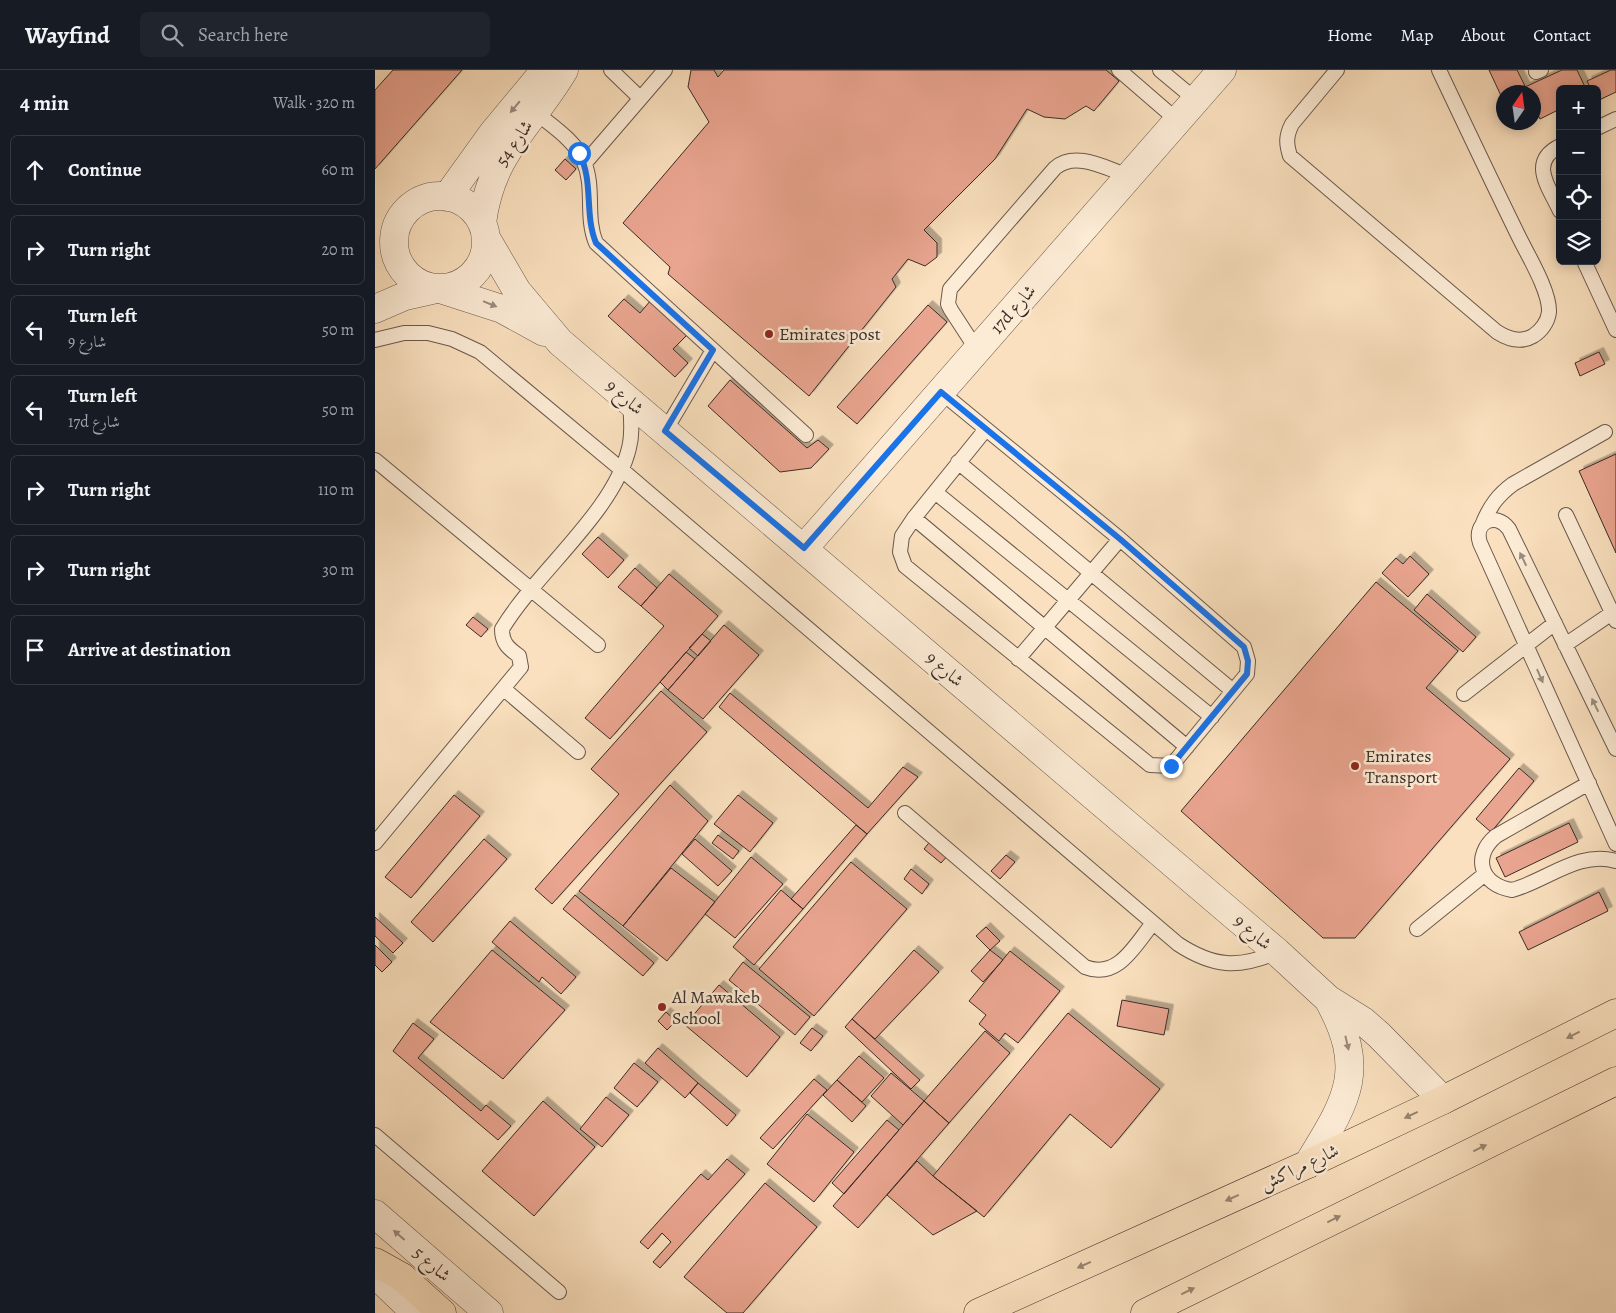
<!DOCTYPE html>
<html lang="en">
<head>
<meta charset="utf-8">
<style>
  body { margin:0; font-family:Alegreya,Amiri,serif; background:#20242c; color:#f1f3f6 }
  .controls { position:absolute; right:15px; top:15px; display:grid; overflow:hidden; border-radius:8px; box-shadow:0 2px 12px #0003 }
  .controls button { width:45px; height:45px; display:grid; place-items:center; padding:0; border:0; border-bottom:1px solid #363941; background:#171b24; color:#f1f3f6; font:25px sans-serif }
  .compass { position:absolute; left:1121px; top:15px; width:45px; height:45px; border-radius:50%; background:#171b24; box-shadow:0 2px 12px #0003; rotate:13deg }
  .stop { position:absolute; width:15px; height:15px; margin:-11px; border:4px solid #1a73e8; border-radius:50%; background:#fff }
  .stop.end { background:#1a73e8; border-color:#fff; box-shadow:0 1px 5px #0008 }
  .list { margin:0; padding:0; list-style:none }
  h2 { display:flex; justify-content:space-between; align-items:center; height:65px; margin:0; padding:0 20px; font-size:21px }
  h2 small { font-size:16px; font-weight:400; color:#9ea1a6 }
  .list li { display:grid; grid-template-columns:32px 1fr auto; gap:15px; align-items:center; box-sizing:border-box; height:70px; margin:0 10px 10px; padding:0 10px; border:1px solid #363941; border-radius:8px }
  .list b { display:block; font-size:19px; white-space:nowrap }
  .list p { margin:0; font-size:16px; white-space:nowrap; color:#9ea1a6 }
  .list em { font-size:16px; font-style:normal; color:#9ea1a6 }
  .icon { flex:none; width:28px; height:28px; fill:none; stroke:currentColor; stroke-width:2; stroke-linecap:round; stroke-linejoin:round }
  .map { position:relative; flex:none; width:1241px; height:1243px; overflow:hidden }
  header { display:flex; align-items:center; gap:30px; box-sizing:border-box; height:70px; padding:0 25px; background:#171b24; border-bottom:1px solid #363941 }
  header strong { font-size:24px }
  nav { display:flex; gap:28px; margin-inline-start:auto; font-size:18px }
  .search { width:350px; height:45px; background:#20242c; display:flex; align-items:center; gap:12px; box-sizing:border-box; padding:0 18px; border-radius:8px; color:#9ea1a6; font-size:19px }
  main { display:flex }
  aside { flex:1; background:#171b24 }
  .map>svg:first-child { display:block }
  .building { fill:#eaa590; stroke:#3a2c27; filter:url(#shadow) }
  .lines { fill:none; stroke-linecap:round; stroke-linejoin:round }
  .service-casing { stroke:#6a594d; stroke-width:16 }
  .minor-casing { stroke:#6a594d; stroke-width:29 }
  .tertiary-casing { stroke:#6a594d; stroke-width:29 }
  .primary-casing { stroke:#3a2c27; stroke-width:29 }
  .service { stroke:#fcebd5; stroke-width:14 }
  .minor { stroke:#fcebd5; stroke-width:28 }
  .tertiary { stroke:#fcebd5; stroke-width:28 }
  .primary { stroke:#fae0be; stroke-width:28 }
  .oneway { fill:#9b8c7e }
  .oneway2 { fill:#9a8672 }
  .route { stroke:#1a73e8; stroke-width:6 }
  .poi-dot { fill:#8f2418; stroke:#fcebd5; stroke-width:2 }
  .labels { text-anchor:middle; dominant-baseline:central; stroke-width:5; stroke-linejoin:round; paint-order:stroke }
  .street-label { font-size:18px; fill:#3a2c27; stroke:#fcebd5 }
  .poi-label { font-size:18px; fill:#3a2c27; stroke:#fcebd5; text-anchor:start }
</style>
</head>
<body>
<header>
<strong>Wayfind</strong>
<div class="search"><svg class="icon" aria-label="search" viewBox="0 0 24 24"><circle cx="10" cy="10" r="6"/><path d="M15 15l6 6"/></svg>Search here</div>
<nav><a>Home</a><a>Map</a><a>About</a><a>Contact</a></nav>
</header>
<main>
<aside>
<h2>4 min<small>Walk · 320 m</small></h2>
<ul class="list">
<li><svg class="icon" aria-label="ahead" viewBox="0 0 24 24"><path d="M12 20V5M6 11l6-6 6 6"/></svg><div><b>Continue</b></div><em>60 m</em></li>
<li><svg class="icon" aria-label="right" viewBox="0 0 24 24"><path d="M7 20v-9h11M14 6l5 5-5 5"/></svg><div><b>Turn right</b></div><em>20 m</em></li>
<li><svg class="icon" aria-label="left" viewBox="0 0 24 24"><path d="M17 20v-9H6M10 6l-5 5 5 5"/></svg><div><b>Turn left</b><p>شارع 9</p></div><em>50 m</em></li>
<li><svg class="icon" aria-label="left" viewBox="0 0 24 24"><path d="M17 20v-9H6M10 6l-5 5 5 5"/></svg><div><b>Turn left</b><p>17d شارع</p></div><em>50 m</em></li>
<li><svg class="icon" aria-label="right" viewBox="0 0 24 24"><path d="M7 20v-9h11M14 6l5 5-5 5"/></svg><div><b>Turn right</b></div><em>110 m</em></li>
<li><svg class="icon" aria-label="right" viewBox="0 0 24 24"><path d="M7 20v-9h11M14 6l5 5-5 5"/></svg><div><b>Turn right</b></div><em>30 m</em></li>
<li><svg class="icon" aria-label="arrive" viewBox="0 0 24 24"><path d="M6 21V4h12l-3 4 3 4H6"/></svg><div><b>Arrive at destination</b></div></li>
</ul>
</aside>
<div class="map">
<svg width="1241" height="1243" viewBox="0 0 1241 1243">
  <defs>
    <filter id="shadow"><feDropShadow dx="4.5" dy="-4.5" stdDeviation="0" flood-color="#0004"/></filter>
  </defs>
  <rect width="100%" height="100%" fill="#fae0be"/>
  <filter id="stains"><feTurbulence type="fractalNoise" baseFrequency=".004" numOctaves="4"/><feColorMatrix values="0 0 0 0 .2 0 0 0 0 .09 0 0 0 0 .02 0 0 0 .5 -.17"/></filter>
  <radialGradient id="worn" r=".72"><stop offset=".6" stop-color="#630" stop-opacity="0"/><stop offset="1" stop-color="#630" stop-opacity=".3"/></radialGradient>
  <path class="building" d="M18,0H87L0,99V20Z
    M316,0H339L343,7L349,0H731L744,11L719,41L711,36L690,49L669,47L652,39L620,89L549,160L562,173V187L550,196L533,189L517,209L521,217L434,326L293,204L295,197L248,153L334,52L313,17Z
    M1114,0H1142L1153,22H1128V30Z
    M1187,0H1202L1211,19H1185V39L1165,49L1158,35V22H1153L1150,17Z
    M1236,0H1241V22L1222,31V19H1216L1212,11Z
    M190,89L201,99L191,110L180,100Z
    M249,229L265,243L276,230L313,264L298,279L313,293L300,307L233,246Z
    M553,235L572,252L482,354L462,337Z
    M1224,282L1230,294L1205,306L1200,293Z
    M355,310L432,378L443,370L454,379L436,398L405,402L333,336Z
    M1241,384V483L1204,401Z
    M223,467L249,490L233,508L207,484Z
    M1035,486L1054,504L1033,527L1007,503L1021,488L1028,494Z
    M260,498L282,518L266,536L243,517Z
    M294,504L343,546L235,669L210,648L289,556L266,536Z
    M1001,512L1083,581L1051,618L1135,689L980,868H948L806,741Z
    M1052,524L1101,567L1088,582L1039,540Z
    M98,547L113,559L106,567L91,555Z
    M349,555L384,585L328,649L293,620Z
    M327,564L336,571L323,586L314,578Z
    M311,582L320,589L293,620L285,612Z
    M286,621L332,662L177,834L160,819L244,724L216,699Z
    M355,623L493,738L528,697L543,707L492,764L344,637Z
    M1144,698L1159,711L1116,762L1101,749Z
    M295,715L333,751L248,856L204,821Z
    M79,725L105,746L36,828L10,807Z
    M363,725L398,753L375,782L339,754Z
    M1194,753L1203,772L1130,807L1121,788Z
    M481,755L492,764L428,839L416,829Z
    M343,765L364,781L358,789L337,773Z
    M109,769L132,789L58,872L36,852Z
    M320,769L357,801L343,816L307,784Z
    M557,769L575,783L566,793L549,779Z
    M631,785L640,792L625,809L616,801Z
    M376,787L408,814L360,868L330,844Z
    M476,792L532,839L439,946L384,899Z
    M296,798L340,832L292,891L248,856Z
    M536,799L554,814L547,824L529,809Z
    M406,820L428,839L379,895L358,877Z
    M1224,822L1233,841L1153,880L1144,862Z
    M200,825L279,893L268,906L188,839Z
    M0,847L28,873L18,883L0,866Z
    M135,851L201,907L186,924L167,907L164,912L117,872Z
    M611,857L625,871L615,880L601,866Z
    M0,875L17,892L7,902L0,895Z
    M117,880L190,940L128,1009L55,952Z
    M539,880L564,902L500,969L477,949Z
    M615,880L628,890L608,912L596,901Z
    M635,881L685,921L643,973L630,963L624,971L604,954L611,945L594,931Z
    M368,892L435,947L420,965L354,910Z
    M344,915L405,967L372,1007L310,955Z
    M747,930L794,939L789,965L742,956Z
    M291,942L301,951L292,960L283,951Z
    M693,943L785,1019L736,1078L695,1044L609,1147L558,1106Z
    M477,949L545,1010L536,1019L470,957Z
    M38,953L59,969L43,988L106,1041L111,1035L136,1056L123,1070L18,981Z
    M437,958L448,966L436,981L425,973Z
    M610,961L635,983L574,1053L549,1031Z
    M283,978L323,1013L310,1028L270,993Z
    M484,986L509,1008L487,1032L462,1010Z
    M259,993L283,1012L262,1037L239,1018Z
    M516,1003L549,1031L528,1055L496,1026Z
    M439,1009L452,1020L398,1079L385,1068Z
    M462,1010L491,1036L477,1052L448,1025Z
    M323,1013L361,1045L352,1056L315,1023Z
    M231,1027L254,1045L227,1077L205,1059Z
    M168,1031L220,1077L159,1146L107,1101Z
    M549,1031L574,1053L483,1158L458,1136Z
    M432,1044L479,1082L439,1132L392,1094Z
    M512,1050L524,1060L469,1124L457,1113Z
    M352,1089L370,1104L285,1198L278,1192L296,1172L287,1163L273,1179L265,1172L326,1104L333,1110Z
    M542,1091L558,1106L602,1141L558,1165L512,1125Z
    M390,1113L442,1157L368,1243H352L309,1207Z"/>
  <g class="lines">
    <g class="service-casing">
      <path id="service" d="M236,0L265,28
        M744,0L803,51
        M785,0L821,30
        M962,0L917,54C911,66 911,73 915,86L1122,262C1133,269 1146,273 1158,266C1166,261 1173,252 1174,242C1175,221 1152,184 1143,165C1116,110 1090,55 1064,0
        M1161,2L1166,0
        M160,42C177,56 201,71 209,92C220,118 210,147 221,173L431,365
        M1222,58L1241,49
        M1185,76C1153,92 1174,117 1185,141
        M210,93L290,0
        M1209,191L1241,260
        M0,270L29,263H53L77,269L105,282L247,400L803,874C838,897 864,899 902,882
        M602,280L576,240L573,234L575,219L680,98C701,80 732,99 754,106
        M566,322L745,469L869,577L873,591L872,604L796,696L775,695L530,496L525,482L527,466L539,448L611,359
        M290,361L338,280
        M0,390L223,575
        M583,392L858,621
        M560,422L837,647
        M1191,445L1241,551
        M539,448L812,677
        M1108,453C1115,436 1123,425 1138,414L1230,362
        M1190,575L1237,543
        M643,589L745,469
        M129,619L203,682
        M1089,624L1180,553
        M1241,679L1134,459C1121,441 1098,452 1105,473L1241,774
        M1214,713L1121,766C1097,786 1105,815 1137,820C1171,811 1204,780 1241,791
        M530,743L710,897C743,910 760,875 778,853
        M0,773L146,597L144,586C133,578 127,573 127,559C161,502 239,442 254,378C258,363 256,348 255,333
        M1042,859L1110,804
        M0,1065L184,1222"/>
    </g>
    <g class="minor-casing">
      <path id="minor" d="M429,478L847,0"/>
    </g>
    <g class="tertiary-casing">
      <path id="tertiary" d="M19 172a46 46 0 1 1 92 0a46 46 0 1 1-92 0Z
        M72,127L118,63L167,4
        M107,153C116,82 155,57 189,0
        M111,168L142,221L185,272L902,882L953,929L988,951L1004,965L1068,1030
        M68,220L127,239L169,262
        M0,239L30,226L61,219
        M933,1094C972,1030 993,1001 953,929
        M0,1144L114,1243
        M0,1204L41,1243"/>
    </g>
    <g class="primary-casing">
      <path id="primary" d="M0,1192L27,1207L67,1243
        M603,1243L933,1094L1068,1030L1241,943
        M770,1243L1241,1011"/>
    </g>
    <use href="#service" class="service"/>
    <use href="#minor" class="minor"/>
    <use href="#tertiary" class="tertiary"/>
    <use href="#primary" class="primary"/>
  </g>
  <defs><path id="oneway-solid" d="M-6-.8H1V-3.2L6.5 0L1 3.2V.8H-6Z" transform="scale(1.25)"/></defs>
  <g class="oneway">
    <use href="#oneway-solid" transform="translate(140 37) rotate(130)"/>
    <use href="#oneway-solid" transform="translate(115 234) rotate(22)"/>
    <use href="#oneway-solid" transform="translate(1148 489) rotate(-116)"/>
    <use href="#oneway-solid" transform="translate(1165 606) rotate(66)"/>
    <use href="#oneway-solid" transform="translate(1220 635) rotate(-116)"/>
    <use href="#oneway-solid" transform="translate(972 973) rotate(77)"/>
    <use href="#oneway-solid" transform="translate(24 1165) rotate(-139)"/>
  </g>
  <g class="oneway2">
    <use href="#oneway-solid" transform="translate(1198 965) rotate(153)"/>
    <use href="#oneway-solid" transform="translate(1036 1045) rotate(155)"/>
    <use href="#oneway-solid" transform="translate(1105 1078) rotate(-26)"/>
    <use href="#oneway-solid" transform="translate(857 1128) rotate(156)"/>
    <use href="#oneway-solid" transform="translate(959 1149) rotate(-26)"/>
    <use href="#oneway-solid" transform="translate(709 1195) rotate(156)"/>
    <use href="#oneway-solid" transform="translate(813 1221) rotate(-26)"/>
  </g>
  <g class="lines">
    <path class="route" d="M204,83C219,111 209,144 221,173L338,280L290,361L429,478L566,322L745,469L869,577L873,591L872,604L796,696"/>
  </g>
  <g class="poi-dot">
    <circle cx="394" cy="264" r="5"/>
    <circle cx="980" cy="696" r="5"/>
    <circle cx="287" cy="937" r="5"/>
  </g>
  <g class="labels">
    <g class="street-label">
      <text transform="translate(139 73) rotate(-56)">شارع 54</text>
      <text transform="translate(638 239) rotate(-49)">17d شارع</text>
      <text transform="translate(250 327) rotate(41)">شارع 9</text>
      <text transform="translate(570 599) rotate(41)">شارع 9</text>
      <text transform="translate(878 862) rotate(41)">شارع 9</text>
      <text transform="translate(924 1097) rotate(-25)">شارع مراكش</text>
      <text transform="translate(57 1194) rotate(41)">شارع 5</text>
    </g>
    <g class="poi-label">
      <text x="404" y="264">Emirates post</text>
      <text x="990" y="686">Emirates<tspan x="990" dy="21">Transport</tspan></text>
      <text x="297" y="927">Al Mawakeb<tspan x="297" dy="21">School</tspan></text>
    </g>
  </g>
  <rect width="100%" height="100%" filter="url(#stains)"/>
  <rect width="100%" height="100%" fill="url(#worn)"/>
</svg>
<div class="controls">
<button>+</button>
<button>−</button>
<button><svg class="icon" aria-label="locate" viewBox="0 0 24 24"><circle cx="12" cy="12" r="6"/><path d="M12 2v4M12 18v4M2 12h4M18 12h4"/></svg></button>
<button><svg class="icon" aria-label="layers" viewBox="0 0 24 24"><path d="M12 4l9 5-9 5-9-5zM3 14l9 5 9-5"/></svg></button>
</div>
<svg class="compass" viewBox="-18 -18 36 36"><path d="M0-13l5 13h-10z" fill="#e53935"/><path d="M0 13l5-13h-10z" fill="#9ea1a6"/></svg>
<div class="stop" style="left:204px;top:83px"></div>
<div class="stop end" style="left:796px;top:696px"></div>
</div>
</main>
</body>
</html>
